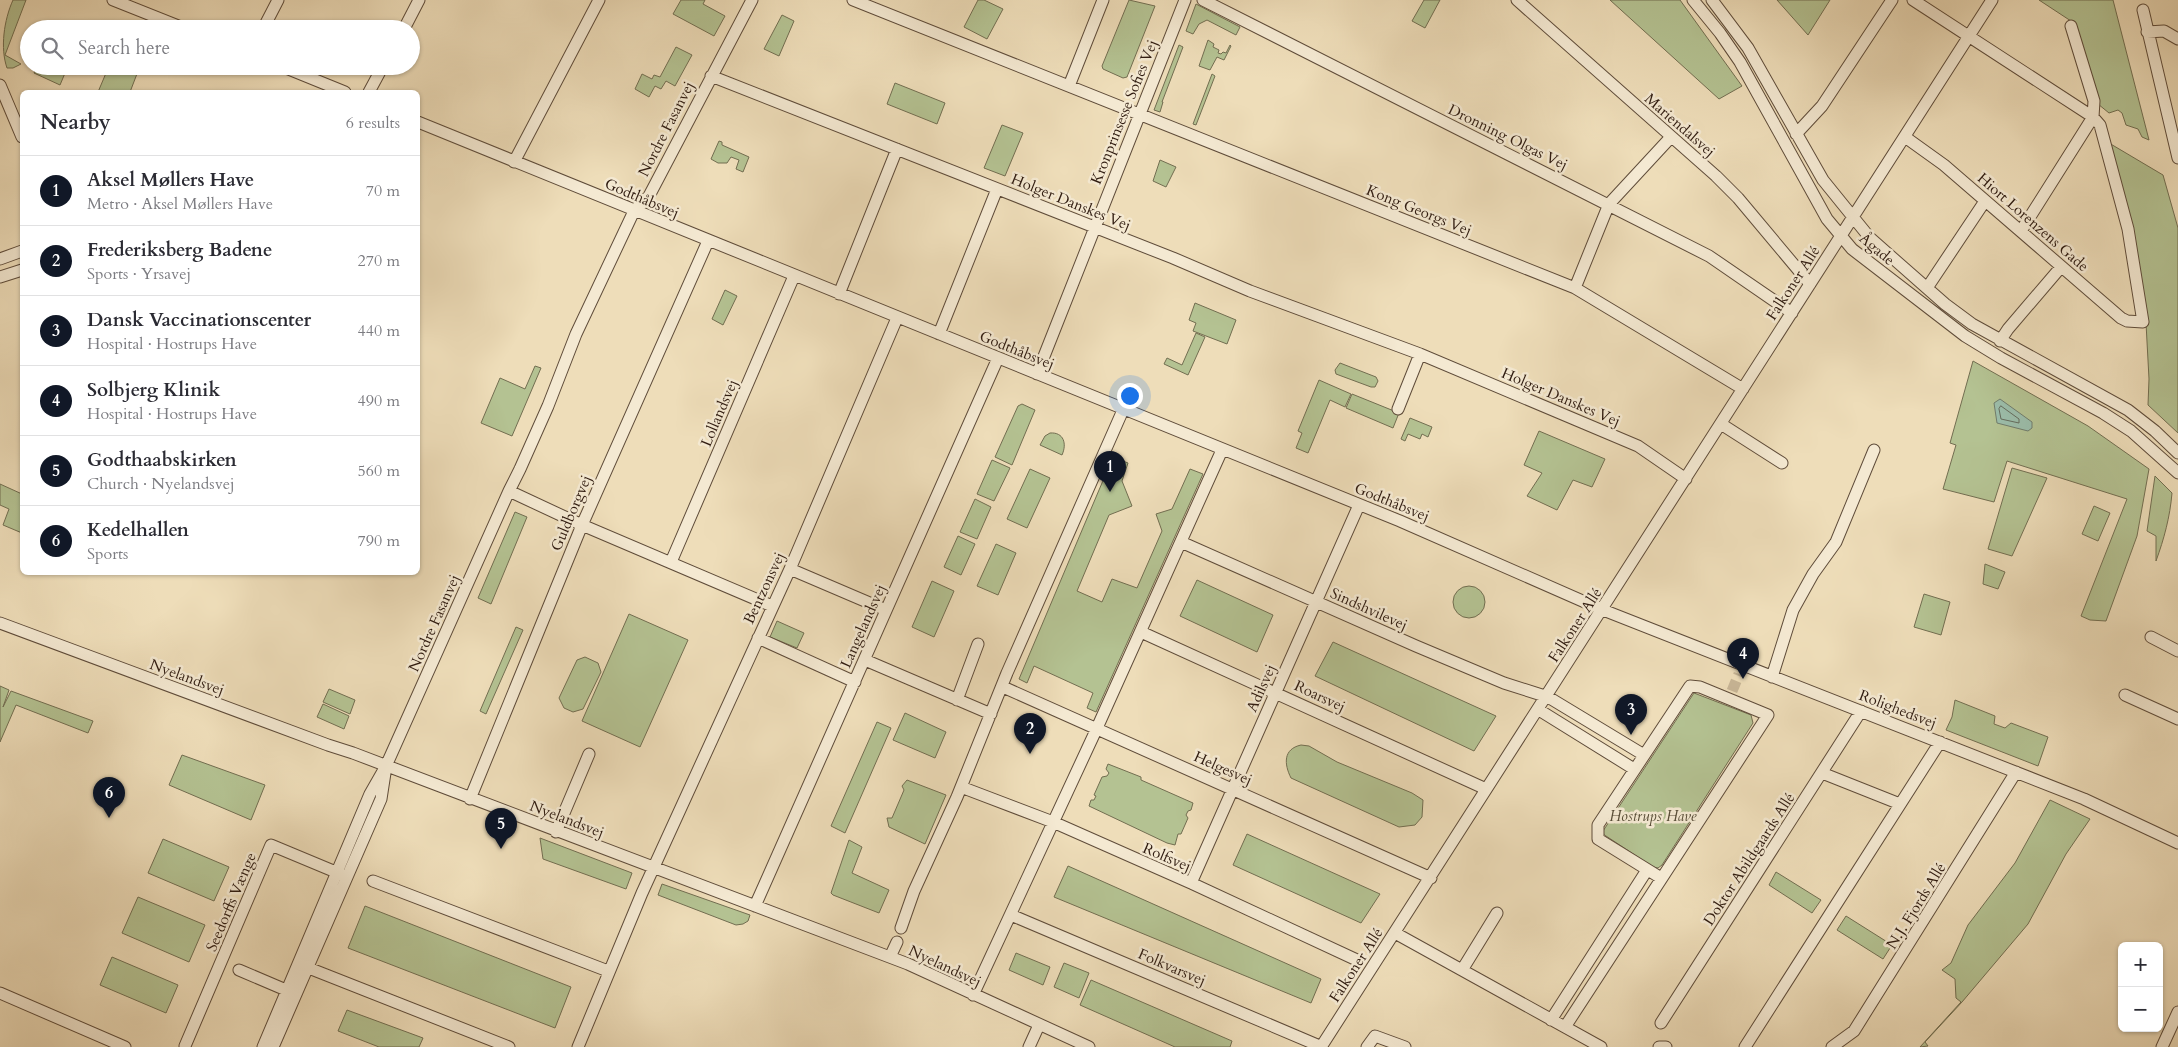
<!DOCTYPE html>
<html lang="en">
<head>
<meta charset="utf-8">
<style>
  body { margin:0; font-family:Cardo,serif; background:#f2f2f3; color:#2b2b33 }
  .controls { position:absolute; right:15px; bottom:15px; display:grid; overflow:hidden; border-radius:8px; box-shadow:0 1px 4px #0004 }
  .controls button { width:45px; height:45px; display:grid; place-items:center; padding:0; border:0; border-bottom:1px solid #e1e1e2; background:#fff; color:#2b2b33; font:25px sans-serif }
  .you { position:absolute; left:1129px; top:395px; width:18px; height:18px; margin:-12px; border:4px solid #fff; border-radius:50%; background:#1a73e8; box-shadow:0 0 0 8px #1a73e833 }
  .badge { display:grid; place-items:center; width:32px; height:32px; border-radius:50%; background:#111827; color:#fff; font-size:16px; font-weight:700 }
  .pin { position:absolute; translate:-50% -41px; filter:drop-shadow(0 1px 2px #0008) }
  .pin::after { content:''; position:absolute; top:26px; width:18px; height:15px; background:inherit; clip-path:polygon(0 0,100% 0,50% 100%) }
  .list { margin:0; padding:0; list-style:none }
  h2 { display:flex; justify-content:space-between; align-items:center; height:65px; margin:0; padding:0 20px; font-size:21px }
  h2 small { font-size:16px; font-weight:400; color:#7c7c81 }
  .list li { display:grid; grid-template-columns:32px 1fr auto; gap:15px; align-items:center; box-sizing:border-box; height:70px; padding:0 20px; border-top:1px solid #e1e1e2 }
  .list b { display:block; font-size:19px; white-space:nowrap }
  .list p { margin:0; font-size:16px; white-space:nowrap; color:#7c7c81 }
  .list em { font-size:16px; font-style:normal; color:#7c7c81 }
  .icon { flex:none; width:28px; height:28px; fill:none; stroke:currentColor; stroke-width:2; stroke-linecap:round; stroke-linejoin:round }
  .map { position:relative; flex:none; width:2178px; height:1047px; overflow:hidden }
  .search { position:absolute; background:#fff; box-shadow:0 1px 4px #0004; left:20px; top:20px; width:400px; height:55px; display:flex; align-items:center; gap:12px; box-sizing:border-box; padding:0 18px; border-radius:28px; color:#7c7c81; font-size:19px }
  .panel { position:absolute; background:#fff; box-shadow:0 1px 4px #0004; left:20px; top:90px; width:400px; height:485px; border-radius:8px }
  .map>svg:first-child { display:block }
  .green { fill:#b4c292; stroke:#726e51 }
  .water { fill:#9bbdaa; stroke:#707c6c }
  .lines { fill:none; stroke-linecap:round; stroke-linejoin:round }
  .shore { stroke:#656c5d; stroke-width:1 }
  .minor-tunnel { stroke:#c8b697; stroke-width:11; stroke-dasharray:11 5.5; stroke-linecap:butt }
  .minor-casing { stroke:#5f4c3a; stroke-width:13 }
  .minor { stroke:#f4e9d2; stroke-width:11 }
  .labels { text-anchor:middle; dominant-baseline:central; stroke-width:5; stroke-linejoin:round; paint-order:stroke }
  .street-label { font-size:15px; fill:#2f1b10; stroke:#f4e9d2 }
  .park-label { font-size:15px; font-style:italic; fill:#574d37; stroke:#f4e9d2 }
</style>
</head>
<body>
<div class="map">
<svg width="2178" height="1047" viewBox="0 0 2178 1047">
  <rect width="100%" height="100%" fill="#eeddb9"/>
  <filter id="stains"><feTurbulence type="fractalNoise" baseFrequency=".004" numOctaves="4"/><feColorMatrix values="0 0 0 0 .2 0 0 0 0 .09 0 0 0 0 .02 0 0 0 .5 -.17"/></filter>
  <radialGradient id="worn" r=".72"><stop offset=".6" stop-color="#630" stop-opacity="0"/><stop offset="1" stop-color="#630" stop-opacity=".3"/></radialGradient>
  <path class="green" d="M13,0H26L5,55L21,64L13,68H7C0,48 4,20 13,0Z
    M681,0H705L703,4L725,16L714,36L673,14Z
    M978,0H984L1003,9L987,39L964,27Z
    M1129,0L1155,6L1127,77L1123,78L1103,69L1102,66Z
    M1424,0H1440L1425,28L1412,21Z
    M1610,0H1680L1742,86L1719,99Z
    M1777,0H1830L1808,35Z
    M2039,0H2113L2149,140L2142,137L2138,129L2126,125L2122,113L2118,110L2109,113L2098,104L2074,23Z
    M1196,4L1240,27L1236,35L1207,20L1199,24L1193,34L1186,31Z
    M782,15L794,21L779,56L764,49Z
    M1208,40L1214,44L1213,47L1219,50L1218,53L1221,54L1223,52L1226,53L1230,45L1231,46L1224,60L1217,57L1210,70L1199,66Z
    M1179,45L1183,47L1162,102H1163L1160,112L1154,110Z
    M676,47L692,55L675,86L666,81L661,89L655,86L649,97L635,89L642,74L652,79L654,75L660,77Z
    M37,66H68L60,85L34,73Z
    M109,66H140L130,92H98Z
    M1212,74L1215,76L1196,125L1193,124Z
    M895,83L945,103L937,124L887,104Z
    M1002,125L1023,133L1005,176L984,168Z
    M719,141L722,142V145L749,157L743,172L736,169L739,160L731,157L727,163H718L711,159Z
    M2109,143L2163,175L2178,228V433L2148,405L2149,379L2146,323Z
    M1160,160L1176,167L1166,187L1153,181Z
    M725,290L737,296L723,325L712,319Z
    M1195,303L1236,320L1227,344L1193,331L1196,323L1189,320Z
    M1196,333L1205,337L1188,375L1164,364L1167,358L1182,365Z
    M1973,361L2088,426L2149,469L2137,536L2106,621L2090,620L2081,616L2127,499L2007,461L1994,502L1943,489L1956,445L1950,443Z
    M1340,363L1376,377L1378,381L1375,387H1371L1336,374L1335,370Z
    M535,366L541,368L512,436L481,423L500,378L525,389Z
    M1319,380L1351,394L1345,407L1330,400L1308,453L1296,448L1302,433L1298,431Z
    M1352,394L1399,413L1393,428L1346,408Z
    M1022,404L1035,410L1012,465L995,457L1018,406Z
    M1410,418L1432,427L1428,437L1422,434L1420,439L1408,434L1405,441L1401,439Z
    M1539,431L1605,459L1592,487L1573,480L1557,510L1527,496L1542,473L1524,465Z
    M1050,433C1064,432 1067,444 1062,455L1040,445L1045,436Z
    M1113,457L1128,463L1122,481L1132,506L1109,515L1077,591L1102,602L1112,579L1137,588L1162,531L1156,514L1172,509L1190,469L1203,474L1096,712L1087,708L1093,693L1034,666L1027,683L1019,679Z
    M992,460L1010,468L994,501L977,494Z
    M2012,468L2047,478L2012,556L1988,549Z
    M1030,469L1050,478L1027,528L1007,519Z
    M2155,476L2172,493C2170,517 2164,539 2156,561V536L2147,531Z
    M0,484L22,494V533L3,525L9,509L0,505Z
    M975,499L991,507L977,539L960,532Z
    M2094,506L2110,513L2098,541L2082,534Z
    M515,512L527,517L491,604L478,598Z
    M958,536L975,544L961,575L944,567Z
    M996,544L1016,553L998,595L977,586Z
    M1985,564L2005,572L1998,589L1983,584Z
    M1197,580L1273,615L1257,652L1180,616Z
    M932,581L954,591L934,637L912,627Z
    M1453 602a16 16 0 1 1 32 0a16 16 0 1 1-32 0Z
    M1924,594L1950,602L1941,635L1914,627Z
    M629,614L688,640L640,747L582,721Z
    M777,621L804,633L797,648L770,637Z
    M516,627L523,630L486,714L480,711Z
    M1333,642L1496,716L1474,751L1315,676Z
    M585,657L598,663L601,672L583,709L573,712L564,708L559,698L577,660Z
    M0,686L9,690L3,707L11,691L93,721L88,733L16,705L0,742Z
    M329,689L355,700L350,714L323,702Z
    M1694,693L1751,715L1753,723L1662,865L1658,868L1653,867L1603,834V831Z
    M1955,700L1995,716L1994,724L2005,728L2011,723L2048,737L2038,766L1946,730L1952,717Z
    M323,704L349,716L344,729L317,717Z
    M905,713L946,732L935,758L893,740Z
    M877,722L891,728L845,833L831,826Z
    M1301,745L1309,746L1337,762L1412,793L1423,800L1422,817L1415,825L1399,827L1291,778C1284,764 1283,749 1301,745Z
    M182,755L265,785L251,820L169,785Z
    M1108,764L1141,777V780L1193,803L1191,810L1188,811L1186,815L1188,818L1181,834H1178L1175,845L1167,843L1089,806L1091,800H1094L1096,796L1094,795L1102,777L1107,776L1109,773L1106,769Z
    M907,780L946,795L925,844L889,827L887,818H892L904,790L902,786Z
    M2050,800L2090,819L2066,854L2028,924L1962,1002L1925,1042L1928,1046L1920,1047L1961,1002L1956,998L1955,979L1942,970L1951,963L1968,925L2015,863Z
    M1247,834L1380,894L1361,923L1233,865Z
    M540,838L632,873L626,889L543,859Z
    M163,839L229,867L214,901L148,873Z
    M849,840L862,847L852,873L889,890L879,913L833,895L831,893Z
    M1068,866L1321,979L1311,1003L1054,897Z
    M1776,872L1821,900L1812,913L1769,885Z
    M662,884L750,915L748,921L743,924L736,925L658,895Z
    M138,897L205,925L189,962L122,933Z
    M365,906L571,987L555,1028L348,948Z
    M1846,916L1892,945L1883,959L1837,930Z
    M1016,953L1050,967L1043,985L1009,970Z
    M112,957L178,985L166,1013L100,985Z
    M1064,963L1089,973L1079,998L1054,987Z
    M1091,980L1232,1041L1230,1047H1175L1080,1005Z
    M347,1010L423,1038L419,1047H379L338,1031Z"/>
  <path class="water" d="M2000,399L2032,422V428L2028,431L1997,423L1994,403Z"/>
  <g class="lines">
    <path class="shore" d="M2001,406L2019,419V423L2001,419L1999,409Z"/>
    <path class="minor-tunnel" d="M1732,691L1739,674"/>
    <g class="minor-casing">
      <path id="minor" d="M113,0L186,29
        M853,0L1575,288L1743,389
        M1203,0L1709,256L1792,313
        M1517,0L1716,176L1738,198L1810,284
        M1693,0L1720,33L1740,62L1827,219L1852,249L1965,336L2001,358L2103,413L2131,431L2178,473
        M1712,0L1748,48L1823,180L1870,238L1945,304L1972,324L2128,410L2155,431L2178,453
        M2143,10L2178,158
        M263,29L278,0
        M404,29L419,0
        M2147,32L2164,31L2178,39
        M281,66L345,92
        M711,76L1173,258L1250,291L1420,354L1638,446L1686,479
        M0,85L22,137
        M1069,86L1103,0
        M369,92L383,66
        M418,122L1400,521L1603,610L2084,799L2178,843
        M1796,134L1822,106L1892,0
        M1905,137L1944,165L2121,318L2127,321L2143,322L2128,229L2100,125L2093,117L1913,0
        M514,162L599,0
        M2021,231L2093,117L2094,101L2071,26
        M0,259L22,251
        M0,277L22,270
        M1575,288L1609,204L1671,137
        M1927,288L1985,201
        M839,294L897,149
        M939,334L997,189
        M2000,341L2008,329L2061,267
        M1037,374L1185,0
        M1398,409L1420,354
        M1721,424L1782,463
        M509,491L582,525L772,606
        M1181,542L1416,646L1504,683L1548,697L1644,755
        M671,562L794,276
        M790,569L886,610
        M0,623L328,745L353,753L908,964L1089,1047
        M1141,632L1486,789
        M2151,637L2178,651
        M758,638L855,682
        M865,660L991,714
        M1772,677L1793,610L1813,574L1836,542L1874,450
        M1003,687L1431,878
        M2125,695L2178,719
        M957,700L978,644
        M1539,710L1634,769
        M1822,773L1900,804
        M961,787L1053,822L1191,883L1359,961
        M470,799L582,525L708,241
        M556,832L589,754
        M373,881L608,971
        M1191,883L1359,505
        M755,906L998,358
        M1011,915L1322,1047
        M901,928L914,891L957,797L1007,673L1123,410
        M1395,933L1601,1047
        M890,957L897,942
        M301,965L509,1047
        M239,970L293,993
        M1462,970L1497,913
        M0,993L125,1047
        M973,995L1097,728L1222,450
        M1551,1020L1647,870
        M1661,1023L1861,711
        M1565,1027L1768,715L1700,687L1690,686L1598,825V839L1661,878
        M185,1046L271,845L343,875
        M263,1047L370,794L386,766L509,491L520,469L548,406L576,334L634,211L649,196L752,0
        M273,1047L381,799L385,773
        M578,1047L642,893L790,569L897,318
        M1029,1047L1039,1025
        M1321,1047L1992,0
        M1367,1047L1375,1036L1405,1047
        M1659,1047H1666
        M1745,1047L1940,742
        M1832,1047L1854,1031L1859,1023L2016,772
        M2162,1047L2178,1012"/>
    </g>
    <use href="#minor" class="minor"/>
  </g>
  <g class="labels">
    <g class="street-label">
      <text transform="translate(1124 112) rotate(-68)">Kronprinsesse Sofies Vej</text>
      <text transform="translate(1680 125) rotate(41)">Mariendalsvej</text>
      <text transform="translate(666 129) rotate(-63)">Nordre Fasanvej</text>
      <text transform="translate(1508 137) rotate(26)">Dronning Olgas Vej</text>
      <text transform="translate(642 198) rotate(23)">Godthåbsvej</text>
      <text transform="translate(1071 202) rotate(22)">Holger Danskes Vej</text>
      <text transform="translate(1419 210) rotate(22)">Kong Georgs Vej</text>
      <text transform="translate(2033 222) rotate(41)">Hiort Lorenzens Gade</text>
      <text transform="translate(1877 249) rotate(40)">Ågade</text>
      <text transform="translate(1793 283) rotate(-57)">Falkoner Allé</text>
      <text transform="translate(1017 350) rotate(22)">Godthåbsvej</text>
      <text transform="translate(1561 397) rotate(23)">Holger Danskes Vej</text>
      <text transform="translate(719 413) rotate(-67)">Lollandsvej</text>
      <text transform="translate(1392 502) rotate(22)">Godthåbsvej</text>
      <text transform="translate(571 513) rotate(-67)">Guldborgvej</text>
      <text transform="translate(764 588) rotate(-65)">Bentzonsvej</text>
      <text transform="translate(1369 609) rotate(24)">Sindshvilevej</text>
      <text transform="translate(434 623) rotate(-66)">Nordre Fasanvej</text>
      <text transform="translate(1575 625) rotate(-57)">Falkoner Allé</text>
      <text transform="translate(863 626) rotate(-66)">Langelandsvej</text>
      <text transform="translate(187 677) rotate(20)">Nyelandsvej</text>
      <text transform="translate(1261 688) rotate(-66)">Adilsvej</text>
      <text transform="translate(1320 696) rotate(25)">Roarsvej</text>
      <text transform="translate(1898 709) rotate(21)">Rolighedsvej</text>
      <text transform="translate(1223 768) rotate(24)">Helgesvej</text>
      <text transform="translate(567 819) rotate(21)">Nyelandsvej</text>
      <text transform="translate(1167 857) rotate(23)">Rolfsvej</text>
      <text transform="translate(1749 859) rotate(-57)">Doktor Abildgaards Allé</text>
      <text transform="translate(231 902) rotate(-67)">Seedorffs Vænge</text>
      <text transform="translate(1916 906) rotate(-58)">N.J. Fjords Allé</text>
      <text transform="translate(1356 965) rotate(-57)">Falkoner Allé</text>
      <text transform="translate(945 966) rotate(25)">Nyelandsvej</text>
      <text transform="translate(1172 967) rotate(23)">Folkvarsvej</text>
    </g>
    <g class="park-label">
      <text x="1653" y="816">Hostrups Have</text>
    </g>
  </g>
  <rect width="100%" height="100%" filter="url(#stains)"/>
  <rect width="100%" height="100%" fill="url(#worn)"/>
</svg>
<div class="controls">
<button>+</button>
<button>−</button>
</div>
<div class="you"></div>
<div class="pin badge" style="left:1110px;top:492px">1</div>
<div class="pin badge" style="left:1030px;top:754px">2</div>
<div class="pin badge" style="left:1631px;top:735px">3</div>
<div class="pin badge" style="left:1743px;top:679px">4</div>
<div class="pin badge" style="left:501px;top:849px">5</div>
<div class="pin badge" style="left:109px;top:818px">6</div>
<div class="search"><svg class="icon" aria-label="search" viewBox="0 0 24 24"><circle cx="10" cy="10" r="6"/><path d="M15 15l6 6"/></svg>Search here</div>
<section class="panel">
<h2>Nearby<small>6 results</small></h2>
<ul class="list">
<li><span class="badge">1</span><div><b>Aksel Møllers Have</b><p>Metro · Aksel Møllers Have</p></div><em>70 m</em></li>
<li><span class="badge">2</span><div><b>Frederiksberg Badene</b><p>Sports · Yrsavej</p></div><em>270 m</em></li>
<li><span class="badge">3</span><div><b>Dansk Vaccinationscenter</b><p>Hospital · Hostrups Have</p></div><em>440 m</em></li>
<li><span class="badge">4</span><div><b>Solbjerg Klinik</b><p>Hospital · Hostrups Have</p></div><em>490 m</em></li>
<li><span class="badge">5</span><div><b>Godthaabskirken</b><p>Church · Nyelandsvej</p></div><em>560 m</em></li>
<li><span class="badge">6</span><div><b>Kedelhallen</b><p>Sports</p></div><em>790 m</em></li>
</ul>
</section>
</div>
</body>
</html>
